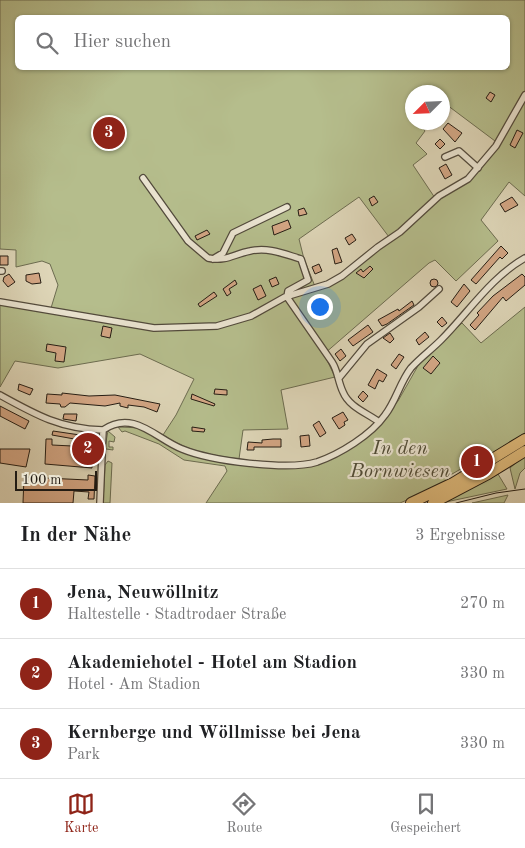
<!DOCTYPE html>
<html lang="de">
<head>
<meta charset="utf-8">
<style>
  body { margin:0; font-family:"Old Standard TT",serif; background:#f2f2f2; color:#202124 }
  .compass { position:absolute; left:405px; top:85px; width:45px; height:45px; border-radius:50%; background:#fff; box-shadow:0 1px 4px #0004; rotate:246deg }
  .scale { position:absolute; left:15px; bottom:12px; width:82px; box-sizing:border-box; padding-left:5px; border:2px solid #241c13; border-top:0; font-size:14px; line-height:18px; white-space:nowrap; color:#241c13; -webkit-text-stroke:4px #eae4d1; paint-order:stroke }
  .you { position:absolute; left:319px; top:306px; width:18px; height:18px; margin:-12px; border:4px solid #fff; border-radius:50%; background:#1a73e8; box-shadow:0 0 0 8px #1a73e833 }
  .badge { display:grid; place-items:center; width:32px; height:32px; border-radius:50%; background:#8f2418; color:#fff; font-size:16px; font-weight:700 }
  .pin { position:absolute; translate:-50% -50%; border:2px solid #fff; box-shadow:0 1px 5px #0006 }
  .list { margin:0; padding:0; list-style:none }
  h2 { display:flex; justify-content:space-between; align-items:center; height:65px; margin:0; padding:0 20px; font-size:21px }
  h2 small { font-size:16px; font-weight:400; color:#757577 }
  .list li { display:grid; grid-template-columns:32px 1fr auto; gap:15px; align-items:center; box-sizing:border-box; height:70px; padding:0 20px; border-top:1px solid #e0e0e0 }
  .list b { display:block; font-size:19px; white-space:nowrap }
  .list p { margin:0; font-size:16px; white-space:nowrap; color:#757577 }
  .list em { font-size:16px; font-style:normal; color:#757577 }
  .icon { flex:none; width:28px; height:28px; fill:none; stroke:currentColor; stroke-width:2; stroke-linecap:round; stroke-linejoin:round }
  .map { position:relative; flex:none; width:525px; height:503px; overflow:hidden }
  .search { position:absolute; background:#fff; box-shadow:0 1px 4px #0004; left:15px; right:15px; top:15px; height:55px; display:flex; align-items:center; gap:12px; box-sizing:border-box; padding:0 18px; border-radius:8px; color:#757577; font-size:19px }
  .sheet { height:275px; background:#fff }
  nav { display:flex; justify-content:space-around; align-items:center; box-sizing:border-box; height:70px; border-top:1px solid #e0e0e0; background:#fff; font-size:14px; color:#757577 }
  nav a { display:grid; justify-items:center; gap:2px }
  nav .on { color:#8f2418 }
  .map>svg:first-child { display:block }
  .green { fill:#b5bd8c; stroke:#6c6c50; fill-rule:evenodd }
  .building { fill:#d3a684; stroke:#241c13 }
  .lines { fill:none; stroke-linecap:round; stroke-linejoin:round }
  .street-casing { stroke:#524a3c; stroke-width:8 }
  .primary-casing { stroke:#241c13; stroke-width:12 }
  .street { stroke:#eae4d1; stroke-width:5.5 }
  .primary { stroke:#dfbb7c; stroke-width:10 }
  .tram { stroke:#241c13; stroke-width:1 }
  .labels { text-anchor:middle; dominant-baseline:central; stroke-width:4.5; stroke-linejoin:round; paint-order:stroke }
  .park-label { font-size:20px; font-style:italic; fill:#504c37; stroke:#eae4d1 }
</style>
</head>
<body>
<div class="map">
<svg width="525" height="503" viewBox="0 0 525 503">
  <rect width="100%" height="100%" fill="#ded6b8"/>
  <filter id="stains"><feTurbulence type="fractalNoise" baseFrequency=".004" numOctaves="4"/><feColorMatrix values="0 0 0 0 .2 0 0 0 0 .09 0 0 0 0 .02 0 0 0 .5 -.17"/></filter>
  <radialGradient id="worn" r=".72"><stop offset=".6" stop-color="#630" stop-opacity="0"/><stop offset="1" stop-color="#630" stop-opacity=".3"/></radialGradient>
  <path class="green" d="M0,0H525V196L509,182L481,220L498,241L456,281L435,260L429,263L324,354L335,377L281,390L288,429L243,430L239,459C210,455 187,451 163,435L176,415L194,379L140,354L58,368L15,361L0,387V305L2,301L51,308L58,285L50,264L42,261L16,267V250L0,249ZM18,18H508V68H18ZM412,92H442L443,102L499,144L468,182L437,201L413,165L427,154L416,143L425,131L418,122H412ZM359,197L392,241L316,289L304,259L299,239Z
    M525,307V433L480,461L476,460L447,477L448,482L400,503H206L227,471L225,466L184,460L159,444L125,431L122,432L118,427L143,428L181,451L212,460L258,465L323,461L379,424L398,401L419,364L462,323L481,343Z
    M108,431L115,437L114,442L109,441V447H113V450L106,449L105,447Z
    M525,455V468L520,473L515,489L510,468Z
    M108,461L112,463L110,503H103L105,465Z
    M498,474L507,489L441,503L494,476Z
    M508,495L504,503H472Z"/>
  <path class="building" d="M490,92L495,95L491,102L486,98Z
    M448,123L462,133L455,142L443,129Z
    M517,130L523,133L515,148L510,145Z
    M440,139L445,144L440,149L435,144Z
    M446,164L452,175L445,179L439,168Z
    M374,196L378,202L372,206L369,199Z
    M512,197L518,205L505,212L500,204Z
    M304,208L307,214L299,216L298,210Z
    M288,220L291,228L274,235L272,226Z
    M207,230L210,234L197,240L195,236Z
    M352,234L356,240L349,245L345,238Z
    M501,246L508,253L502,259L500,257L476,284L471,280Z
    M337,248L342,262L335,264L332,250Z
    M0,256H8V265H0Z
    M319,264L322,271L315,274L312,267Z
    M370,266L373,269L364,278L356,273L361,269L363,272Z
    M39,273L41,283L32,284L26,281V275Z
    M9,274L15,282L8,287L3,281L4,277Z
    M522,274L525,277V285L506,301L503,297L475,330L470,325L479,315L477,313L493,296Z
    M276,277L279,284L272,287L269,280Z
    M430 283a4 4 0 1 1 8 0a4 4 0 1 1-8 0Z
    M235,280L237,284L229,289L231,293L227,296L223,289Z
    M464,284L470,291L457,307L451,302Z
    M261,285L266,296L258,300L253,289Z
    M214,292L217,296L200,307L198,304Z
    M412,301L414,305L387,324L382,326L378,320L398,309L399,311Z
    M442,317L447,323L442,327L437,322Z
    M368,325L373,332L353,346L348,340Z
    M103,326L112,328L110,338L101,336Z
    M425,332L429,337L419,345L416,340Z
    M390,333L394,339L390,343L383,338Z
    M47,344L66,347L64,362L55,361L56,353L46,351Z
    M341,349L346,356L340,361L335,354Z
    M399,354L404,357L396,369L391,365Z
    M433,356L440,363L431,374L423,368Z
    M377,369L387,375L383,382L379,380L375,389L368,385Z
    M19,384L33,389L30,395L18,390Z
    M215,389L227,390V395L214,394Z
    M363,391L368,396L363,402L358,397Z
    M62,393L89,396L115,395L160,404L157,412L144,407L128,405V408L120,406V403L105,406L70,403L65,407H61L60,404L46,403L47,394L62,395Z
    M192,394L215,404L214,406L191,399Z
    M0,406L29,421L25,429L0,416Z
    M343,412L348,420L344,422L345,425L339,429L332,418Z
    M64,414H77L76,421L63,419Z
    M319,421L326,433L320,437L313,425Z
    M192,427L205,429L204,432L192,431Z
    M53,431L80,435V440L52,435Z
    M309,435L310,446L301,447L300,436Z
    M46,439H52V445L92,447V468L45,464Z
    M273,439H281V447H254V450H247L248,442L262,443V440Z
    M0,449H30L26,467L0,463Z
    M88,475L95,476L94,499H88L89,492L74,491L73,503H23L24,477L88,480Z"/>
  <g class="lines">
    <g class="street-casing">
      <path id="street" d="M445,157L459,151L478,168
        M143,178L188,241L208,258C226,262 234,254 250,251C269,247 284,254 301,259L308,280L288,291L287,297L332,362C338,371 338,382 343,392C349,407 367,413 379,422
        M213,259L223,253L233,233L287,207
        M0,271H2
        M0,302L154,328L217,326L251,316L285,297L328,284L342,276L378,247L400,232L439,196L468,179L496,146L525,95
        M339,378L367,344L419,307L439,289
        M0,395C36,415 61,429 103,430C134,409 156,439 182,449C211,461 288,471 317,462C340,454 371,435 385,415C396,401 400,382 411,368C420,358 431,350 441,340C468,313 491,277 525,258
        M100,503L103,430"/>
    </g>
    <g class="primary-casing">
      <path id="primary" d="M411,503L453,483L525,439
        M433,503L488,474L525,451"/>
    </g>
    <use href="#street" class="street"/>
    <use href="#primary" class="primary"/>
    <path class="tram" d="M456,503L496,493L525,489"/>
  </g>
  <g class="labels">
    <g class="park-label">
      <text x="400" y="449">In den<tspan x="400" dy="23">Bornwiesen</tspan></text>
    </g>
  </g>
  <rect width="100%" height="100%" filter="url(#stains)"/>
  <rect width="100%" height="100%" fill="url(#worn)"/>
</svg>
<svg class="compass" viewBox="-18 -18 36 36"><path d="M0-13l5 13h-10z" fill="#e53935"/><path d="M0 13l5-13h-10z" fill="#757577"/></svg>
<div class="scale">100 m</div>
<div class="you"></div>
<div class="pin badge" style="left:477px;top:462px">1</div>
<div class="pin badge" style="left:88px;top:449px">2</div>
<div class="pin badge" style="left:109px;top:133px">3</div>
<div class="search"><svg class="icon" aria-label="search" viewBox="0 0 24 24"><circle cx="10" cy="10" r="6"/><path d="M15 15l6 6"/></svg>Hier suchen</div>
</div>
<section class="sheet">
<h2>In der Nähe<small>3 Ergebnisse</small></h2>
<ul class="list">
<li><span class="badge">1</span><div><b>Jena, Neuwöllnitz</b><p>Haltestelle · Stadtrodaer Straße</p></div><em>270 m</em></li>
<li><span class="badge">2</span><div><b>Akademiehotel - Hotel am Stadion</b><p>Hotel · Am Stadion</p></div><em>330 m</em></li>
<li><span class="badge">3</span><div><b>Kernberge und Wöllmisse bei Jena</b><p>Park</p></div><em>330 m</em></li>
</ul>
</section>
<nav>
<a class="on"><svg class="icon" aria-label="map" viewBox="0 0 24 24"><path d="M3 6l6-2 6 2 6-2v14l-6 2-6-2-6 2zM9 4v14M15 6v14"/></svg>Karte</a>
<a><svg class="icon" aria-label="directions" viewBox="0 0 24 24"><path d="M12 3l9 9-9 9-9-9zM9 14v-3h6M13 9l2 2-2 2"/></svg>Route</a>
<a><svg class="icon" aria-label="saved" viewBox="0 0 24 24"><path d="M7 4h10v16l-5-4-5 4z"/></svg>Gespeichert</a>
</nav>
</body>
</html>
